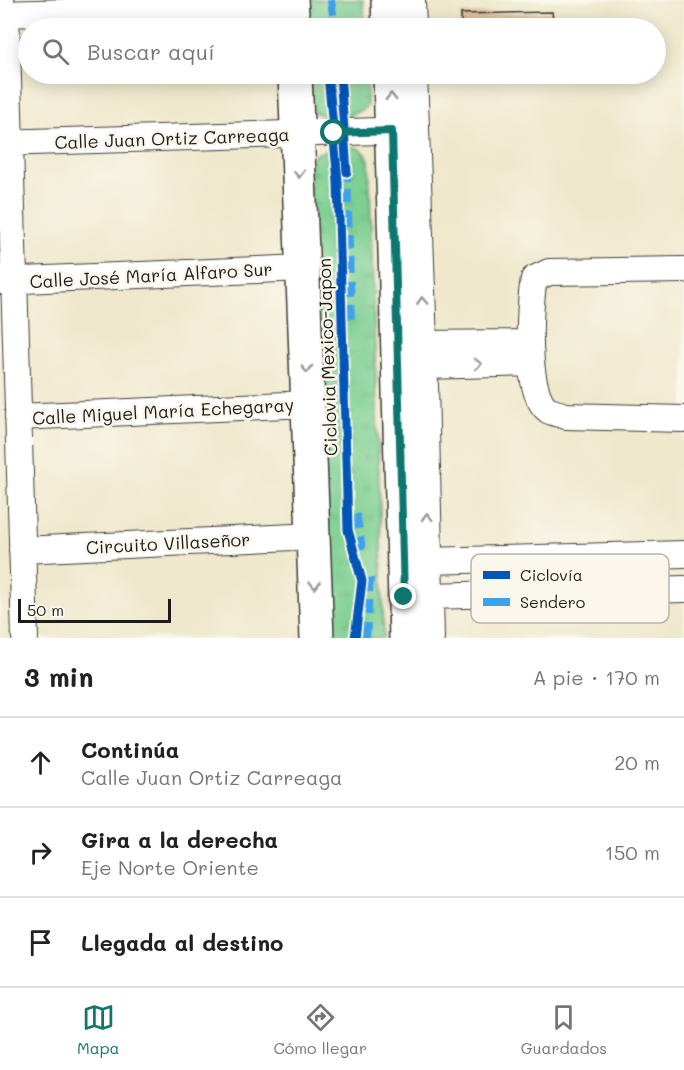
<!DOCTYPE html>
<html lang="es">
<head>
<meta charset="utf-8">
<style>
  body { margin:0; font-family:Mali,sans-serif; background:#f6f6f6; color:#202124 }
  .scale { position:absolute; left:18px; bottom:15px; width:153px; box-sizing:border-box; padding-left:6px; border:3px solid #1c1c1c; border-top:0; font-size:16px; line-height:21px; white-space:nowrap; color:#1c1c1c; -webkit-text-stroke:4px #fbf7ec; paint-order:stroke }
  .stop { position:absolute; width:18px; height:18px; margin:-14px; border:4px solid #0f766e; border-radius:50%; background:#fff }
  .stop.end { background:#0f766e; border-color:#fff; box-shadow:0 2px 6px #0008 }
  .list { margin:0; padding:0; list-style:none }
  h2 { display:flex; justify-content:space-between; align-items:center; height:78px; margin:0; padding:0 24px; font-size:26px }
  h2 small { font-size:20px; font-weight:400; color:#757577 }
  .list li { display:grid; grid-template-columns:39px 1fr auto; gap:18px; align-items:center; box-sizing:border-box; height:90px; padding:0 24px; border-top:2px solid #e0e0e0 }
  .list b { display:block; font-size:22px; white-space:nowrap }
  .list p { margin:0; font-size:20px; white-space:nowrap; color:#757577 }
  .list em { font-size:20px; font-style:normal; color:#757577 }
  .icon { flex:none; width:33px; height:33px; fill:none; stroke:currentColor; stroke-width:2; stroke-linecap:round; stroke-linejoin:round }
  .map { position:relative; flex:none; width:684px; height:638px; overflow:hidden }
  .search { position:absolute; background:#fff; box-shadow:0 3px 15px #0003; left:18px; right:18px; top:18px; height:66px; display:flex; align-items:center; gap:15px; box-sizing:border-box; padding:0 21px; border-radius:33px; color:#757577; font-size:22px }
  .sheet { height:348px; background:#fff }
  nav { display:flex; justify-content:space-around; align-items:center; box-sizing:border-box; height:84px; border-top:2px solid #e0e0e0; background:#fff; font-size:16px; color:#757577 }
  nav a { display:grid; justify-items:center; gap:3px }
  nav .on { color:#0f766e }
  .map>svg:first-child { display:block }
  .grass { fill:url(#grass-tufts); stroke:#4c7657; stroke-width:1.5 }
  .building { fill:#d7b48f }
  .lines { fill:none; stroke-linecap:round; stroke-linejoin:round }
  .minor-casing { stroke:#3c3b36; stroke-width:28 }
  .major-casing { stroke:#3c3b36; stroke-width:36 }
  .minor { stroke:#fff; stroke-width:26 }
  .major { stroke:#fff; stroke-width:33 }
  .quiet { stroke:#3da2ea; stroke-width:8; stroke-dasharray:15 8; stroke-linecap:butt }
  .cycleway-casing { stroke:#fbf7ec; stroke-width:13 }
  .cycleway { stroke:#0057b8; stroke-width:9 }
  .oneway { stroke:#999 }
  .route { stroke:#0f766e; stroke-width:8 }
  .labels { text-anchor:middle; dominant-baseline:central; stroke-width:5; stroke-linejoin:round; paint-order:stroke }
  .street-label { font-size:18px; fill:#1c1c1c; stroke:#fbf7ec }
  .key { fill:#fbf7ec; stroke:#b8b5ae; stroke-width:1.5 }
  .key-label { font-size:16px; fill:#1c1c1c }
</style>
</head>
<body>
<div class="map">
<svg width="684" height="638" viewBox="0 0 684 638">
  <defs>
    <pattern id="grass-tufts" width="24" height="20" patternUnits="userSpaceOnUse" patternTransform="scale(1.5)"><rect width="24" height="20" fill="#7dcf92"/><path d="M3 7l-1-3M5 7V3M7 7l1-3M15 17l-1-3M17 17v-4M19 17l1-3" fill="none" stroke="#6bb17d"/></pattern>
  </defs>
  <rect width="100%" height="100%" fill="#fbf7ec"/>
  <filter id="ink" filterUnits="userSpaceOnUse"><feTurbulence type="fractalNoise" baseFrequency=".0167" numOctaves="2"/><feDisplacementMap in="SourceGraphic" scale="12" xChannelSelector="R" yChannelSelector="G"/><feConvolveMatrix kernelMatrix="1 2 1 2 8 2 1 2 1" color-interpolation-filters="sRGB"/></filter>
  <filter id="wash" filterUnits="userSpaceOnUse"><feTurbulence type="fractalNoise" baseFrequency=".008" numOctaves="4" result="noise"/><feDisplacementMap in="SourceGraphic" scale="24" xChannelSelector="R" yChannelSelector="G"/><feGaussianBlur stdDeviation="1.35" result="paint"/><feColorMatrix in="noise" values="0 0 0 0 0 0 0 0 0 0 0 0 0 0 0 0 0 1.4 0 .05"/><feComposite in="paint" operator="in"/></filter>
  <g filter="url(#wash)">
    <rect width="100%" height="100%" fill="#efe8cc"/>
    <path class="grass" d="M304,0H363L365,28H305Z
      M308,74H367V106C348,120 337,119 315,113L311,102Z
      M339,146C352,146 363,146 369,160L384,638H327L309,165L316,154Z"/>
    <g id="blocks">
      <path class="building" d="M552,12L554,28H461V14Z"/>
    </g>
  </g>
  <g filter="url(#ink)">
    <use href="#blocks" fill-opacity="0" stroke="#3c3b36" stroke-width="1.5"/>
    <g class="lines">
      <g class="minor-casing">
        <path id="minor" d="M0,0L6,14L25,638
          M412,0L413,28
          M0,14L292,6
          M414,74L424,344L431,638
          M0,143L410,130
          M684,270L549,272L534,279C529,306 524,393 548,410C553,413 561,414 566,416L684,419
          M0,281L303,268
          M424,344L530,343
          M425,366L530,363
          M18,417L308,404
          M22,550L313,536
          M428,561L684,554
          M430,596L684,589"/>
      </g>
      <g class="major-casing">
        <path id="major" d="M291,0L293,28
          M388,0L389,28
          M295,74L317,638
          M390,74L406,638"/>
      </g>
      <use href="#minor" class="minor"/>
      <use href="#major" class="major"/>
      <path class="quiet" d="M331,0L335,28
        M347,166L351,325
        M356,514L362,549
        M366,638L370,578"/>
      <g class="cycleway-casing">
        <path id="cycleway" d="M328,74L338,182L348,530L362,581L355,638
          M340,74L347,172"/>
      </g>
      <use href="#cycleway" class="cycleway"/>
    </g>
    <defs><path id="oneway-chevron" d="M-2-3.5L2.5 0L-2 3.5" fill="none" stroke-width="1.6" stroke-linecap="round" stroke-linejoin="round" transform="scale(1.5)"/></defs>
    <g class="oneway">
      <use href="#oneway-chevron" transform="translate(391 97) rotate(-91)"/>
      <use href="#oneway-chevron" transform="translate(299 174) rotate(88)"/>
      <use href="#oneway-chevron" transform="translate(422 301) rotate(-93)"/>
      <use href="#oneway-chevron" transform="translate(478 364) rotate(-2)"/>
      <use href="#oneway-chevron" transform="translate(307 369) rotate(88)"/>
      <use href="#oneway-chevron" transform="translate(427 517) rotate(-91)"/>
      <use href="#oneway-chevron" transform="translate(315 585) rotate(88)"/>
    </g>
  </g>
  <g class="lines" filter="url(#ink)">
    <path class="route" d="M334,133L392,131L404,597"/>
  </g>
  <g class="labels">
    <g class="street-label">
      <text transform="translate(172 138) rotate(-2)">Calle Juan Ortiz Carreaga</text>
      <text transform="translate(151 275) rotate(-3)">Calle José María Alfaro Sur</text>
      <text transform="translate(327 357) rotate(-92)">Ciclovia Mexico-Japon</text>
      <text transform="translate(163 411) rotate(-3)">Calle Miguel María Echegaray</text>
      <text transform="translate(168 543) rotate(-3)">Circuito Villaseñor</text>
    </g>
  </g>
  <rect x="471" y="554" width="198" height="69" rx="9" class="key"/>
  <rect x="483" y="571" width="27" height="8" fill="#0057b8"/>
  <rect x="483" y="598" width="27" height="8" fill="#3da2ea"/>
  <g class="key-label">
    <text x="520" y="581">Ciclovía</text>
    <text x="520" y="608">Sendero</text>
  </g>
</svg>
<div class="scale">50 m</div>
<div class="stop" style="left:334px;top:133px"></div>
<div class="stop end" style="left:404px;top:597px"></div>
<div class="search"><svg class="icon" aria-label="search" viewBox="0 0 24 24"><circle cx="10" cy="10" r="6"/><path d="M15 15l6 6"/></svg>Buscar aquí</div>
</div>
<section class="sheet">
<h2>3 min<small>A pie · 170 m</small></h2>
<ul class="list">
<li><svg class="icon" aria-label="ahead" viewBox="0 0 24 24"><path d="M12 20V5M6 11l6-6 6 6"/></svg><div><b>Continúa</b><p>Calle Juan Ortiz Carreaga</p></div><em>20 m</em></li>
<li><svg class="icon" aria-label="right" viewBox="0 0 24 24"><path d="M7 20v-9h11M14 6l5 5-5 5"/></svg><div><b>Gira a la derecha</b><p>Eje Norte Oriente</p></div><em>150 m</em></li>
<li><svg class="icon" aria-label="arrive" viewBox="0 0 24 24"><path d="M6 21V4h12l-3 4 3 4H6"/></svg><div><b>Llegada al destino</b></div></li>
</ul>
</section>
<nav>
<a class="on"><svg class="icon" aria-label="map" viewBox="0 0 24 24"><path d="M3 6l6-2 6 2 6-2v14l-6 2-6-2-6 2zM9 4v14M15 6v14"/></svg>Mapa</a>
<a><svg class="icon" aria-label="directions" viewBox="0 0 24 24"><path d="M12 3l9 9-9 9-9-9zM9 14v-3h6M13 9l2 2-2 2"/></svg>Cómo llegar</a>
<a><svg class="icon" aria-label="saved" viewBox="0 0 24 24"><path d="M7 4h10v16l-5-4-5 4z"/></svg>Guardados</a>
</nav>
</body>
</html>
